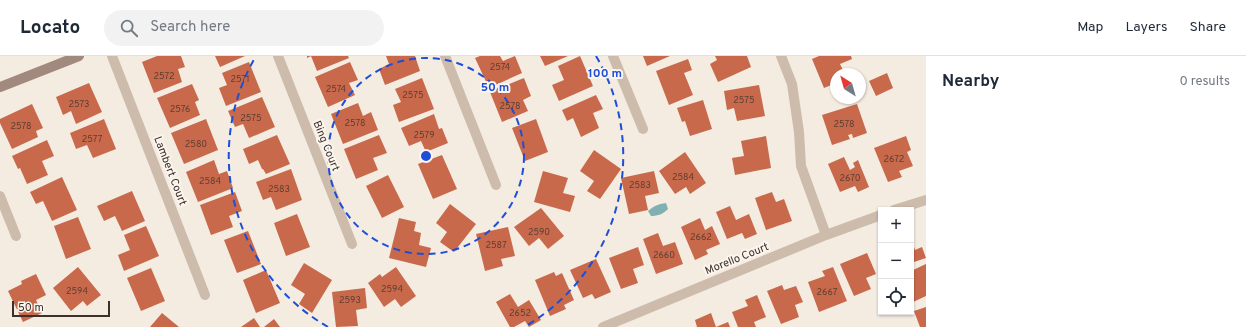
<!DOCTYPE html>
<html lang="en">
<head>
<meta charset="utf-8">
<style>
  body { margin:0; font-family:Overpass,sans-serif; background:#f2f2f3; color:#1f2937 }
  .controls { position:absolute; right:12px; bottom:12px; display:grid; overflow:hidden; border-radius:0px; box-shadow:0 1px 3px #0004 }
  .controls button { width:36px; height:36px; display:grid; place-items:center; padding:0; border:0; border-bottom:1px solid #e0e1e3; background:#fff; color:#1f2937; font:20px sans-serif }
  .compass { position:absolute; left:830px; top:12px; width:36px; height:36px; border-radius:50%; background:#fff; box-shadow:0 1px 3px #0004; rotate:323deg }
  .scale { position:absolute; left:12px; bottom:10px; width:98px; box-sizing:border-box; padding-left:4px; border:2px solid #3b302b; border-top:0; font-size:11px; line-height:14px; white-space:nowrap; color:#3b302b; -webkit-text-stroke:3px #fbf5ee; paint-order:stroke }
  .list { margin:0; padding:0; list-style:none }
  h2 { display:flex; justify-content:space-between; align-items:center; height:52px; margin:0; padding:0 16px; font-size:17px }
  h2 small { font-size:13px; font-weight:400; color:#747a83 }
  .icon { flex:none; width:22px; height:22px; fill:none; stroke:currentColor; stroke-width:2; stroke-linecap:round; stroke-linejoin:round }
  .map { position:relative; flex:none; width:926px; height:271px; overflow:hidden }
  header { display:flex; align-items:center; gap:24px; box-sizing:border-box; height:56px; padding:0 20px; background:#fff; border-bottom:1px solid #e0e1e3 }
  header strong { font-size:19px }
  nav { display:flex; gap:22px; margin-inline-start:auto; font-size:14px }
  .search { width:280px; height:36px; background:#f2f2f3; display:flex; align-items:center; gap:10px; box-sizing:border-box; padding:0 14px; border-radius:22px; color:#747a83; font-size:15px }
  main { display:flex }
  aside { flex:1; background:#fff }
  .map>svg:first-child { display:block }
  .water { fill:#7fb0b2 }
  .building { fill:#c8694b }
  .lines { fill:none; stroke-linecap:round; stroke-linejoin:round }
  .street { stroke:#cdbbac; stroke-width:10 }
  .secondary { stroke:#a18a7d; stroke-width:10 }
  .ring { fill:none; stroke:#1d4ed8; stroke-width:2; stroke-dasharray:7 5 }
  .labels { text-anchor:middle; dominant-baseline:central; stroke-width:4; stroke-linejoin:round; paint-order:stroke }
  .number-label { font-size:9px; fill:#5e3e33 }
  .street-label { font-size:11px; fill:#3b302b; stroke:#fbf5ee }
  .centre { fill:#1d4ed8; stroke:#fbf5ee; stroke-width:2 }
  .ring-label { font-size:12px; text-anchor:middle; font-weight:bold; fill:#1d4ed8; stroke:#fbf5ee; stroke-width:4; stroke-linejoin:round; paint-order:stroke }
</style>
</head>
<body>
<header>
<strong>Locato</strong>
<div class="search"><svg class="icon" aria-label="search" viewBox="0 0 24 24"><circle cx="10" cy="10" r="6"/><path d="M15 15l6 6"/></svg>Search here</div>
<nav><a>Map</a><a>Layers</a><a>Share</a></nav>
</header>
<main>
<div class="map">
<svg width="926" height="271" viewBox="0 0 926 271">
  <rect width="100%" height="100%" fill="#f4ebe1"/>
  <path class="water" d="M666,147L668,153C663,158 658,160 651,160L648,155C654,150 658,148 666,147Z"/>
  <path class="building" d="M157,0H181L185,11L178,13L182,26L154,37L142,6Z
    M215,0H245L220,11Z
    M307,0H348L349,2L317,15L311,0L307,2Z
    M386,0H415L420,15L385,29L379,13L389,8Z
    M480,0H500L503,5L515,0L522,17L489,32L475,2Z
    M540,0H568L545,10Z
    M580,0L593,30L559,45L552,29L564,24L558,10Z
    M643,0H670L647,10Z
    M715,0H747L751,11L718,26L710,8L717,4Z
    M819,0H851L852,3L840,8L845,18H836V27L824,32L812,3Z
    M688,3L692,14L684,17L693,39L669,49L656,15Z
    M249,6L261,36L226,50L219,32L227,29L222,17Z
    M350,6L358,24L349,27L355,39L328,51L315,21Z
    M887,17L893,32L876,40L869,25Z
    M422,22L434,53L399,66L393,49L401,46L395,33Z
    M524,22L531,40L523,44L528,55L502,66L490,36Z
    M89,27L102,56L76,68L71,55L63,59L56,41Z
    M192,28L199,44L195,46L200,59L170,72L157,42Z
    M759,29L765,60L737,65L734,52L727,54L724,35Z
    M596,39L603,53L593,57L599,72L581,81L573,62L567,65L562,54Z
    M262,41L275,71L249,82L243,68L235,71L228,55Z
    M703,44L712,73L690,80L685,65L682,66L677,52Z
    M358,47L363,60L371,56L378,74L343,88L331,58Z
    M32,48L43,72L36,75L38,81L12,93L0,67V63Z
    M857,48L867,77L853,82L852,78L848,79L850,83L832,89L822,59Z
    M434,58L439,73L442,72L448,87L426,96L421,85L409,90L401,72Z
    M104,63L116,93L93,102L87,89L76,93L70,77Z
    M206,63L218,94L184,108L171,77Z
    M536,63L548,96L525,105L512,72Z
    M277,79L290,108L266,118L263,113H262L258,104L249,108L243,93Z
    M379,79L387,97L373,102L378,114L356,123L344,93Z
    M766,80L771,112L735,119L732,102L744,100L741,85Z
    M906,80L911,94L907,96L913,110L899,115L902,121L888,126L874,92Z
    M47,84L54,100L42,105L48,119L27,128L20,112L18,113L12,100Z
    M594,94L621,113L600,143L587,135L594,125L580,115Z
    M685,96L706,127L690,138L686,131L675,138L659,115Z
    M442,99L457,133L433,143L418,108Z
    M844,101L850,114L855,111L853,107L858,104L869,131L858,136L855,130L840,136L828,108Z
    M214,104L219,118L227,115L233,132L198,146L186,116Z
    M291,113L302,144L276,154L271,141L263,144L256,126Z
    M543,115L568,122L563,137L575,140L570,156L534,146Z
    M654,115L659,137L645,140L648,154L629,158L621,122Z
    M388,119L404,151L382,162L366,130Z
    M62,121L77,154L52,165L43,145L36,148L30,136Z
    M132,135L145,165L122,175L115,160L104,165L97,150Z
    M235,136L242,155L229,160L233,171L211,179L200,149Z
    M772,136L776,146L784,143L792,165L766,174L755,142Z
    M450,148L476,168L454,196L440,186L447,176L436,167Z
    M730,150L736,164L749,158L757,178L745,183L742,177L727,183L716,156Z
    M541,152L564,180L548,193L539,182L529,190L514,171Z
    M297,158L310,191L286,200L274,167Z
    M78,161L91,193L66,203L54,170Z
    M399,162L416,166L414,175L421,177L419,189L431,192L426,211L389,202Z
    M700,162L705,174L712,170L720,188L706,194L708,198L695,204L681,171Z
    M146,170L159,200L124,215L118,199L130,194L124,179Z
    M508,171L515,200L501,203L503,210L485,215L476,178Z
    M248,175L261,208L237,217L224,184Z
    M658,177L663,190L675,186L683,208L656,218L643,183Z
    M911,182L915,194L922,191L926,202L911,207Z
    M638,191L644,209L633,213L638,227L621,233L609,202Z
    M867,197L876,218L866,222L871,233L854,240L840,208Z
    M596,203L611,236L595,243L592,238L583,242L570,214Z
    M304,207L332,224L312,257L299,248L305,238L291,229Z
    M926,208V240L911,247V215Z
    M78,211L101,239L87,250L83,245L71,255L53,232Z
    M396,211L416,240L401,251L395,243L384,251L368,227L380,218L382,221Z
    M833,211L847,245L819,256L808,226L825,220L822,215Z
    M151,212L165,245L141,255L127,222Z
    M266,214L280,247L256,257L243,224Z
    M554,216L556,220L562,217L574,244L564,249L566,253L550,260L535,224Z
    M36,218L46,239L36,244L42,257L23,266L8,235L22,228L21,225Z
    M782,229L784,234L796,230L803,246L795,249L799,261L781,268L767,235Z
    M365,232L367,252L356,254L358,270L336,271L332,236Z
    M510,238L518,251L529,244L541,264L529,271L525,265L514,271H510L496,246Z
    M757,239L766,261L754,266L756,271H738L732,256L748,250L745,244Z
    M926,251V271H920L914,255Z
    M162,257L179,271H150Z
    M711,257L716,271L728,266L730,271H697L695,264Z
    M254,262L260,271H241Z
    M274,263L280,271H264Z"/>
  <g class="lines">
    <path class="street" d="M112,0L205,239
      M278,0L352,188
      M445,0L496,129
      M613,0L643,73
      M781,0L792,28L799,76L801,110L826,179
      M0,140L16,180
      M894,154L926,144
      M603,271L826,179L881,159"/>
    <path class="secondary" d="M0,31L79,0"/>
  </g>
  <g class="ring">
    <circle cx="426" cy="100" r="98"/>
    <path d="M328 271A197 197 0 0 1 256 0M596 0A197 197 0 0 1 524 271"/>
  </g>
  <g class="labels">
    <g class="number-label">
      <text x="500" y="11">2574</text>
      <text x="164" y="20">2572</text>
      <text x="240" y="23">2571</text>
      <text x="336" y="33">2574</text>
      <text x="413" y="39">2575</text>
      <text x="744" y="44">2575</text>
      <text x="79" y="48">2573</text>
      <text x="510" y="50">2578</text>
      <text x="180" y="53">2576</text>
      <text x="251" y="62">2575</text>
      <text x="355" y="67">2578</text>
      <text x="844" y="68">2578</text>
      <text x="21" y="70">2578</text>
      <text x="424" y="79">2579</text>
      <text x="92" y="83">2577</text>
      <text x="196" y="88">2580</text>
      <text x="894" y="103">2672</text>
      <text x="683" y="121">2584</text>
      <text x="850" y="122">2670</text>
      <text x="210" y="125">2584</text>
      <text x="640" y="129">2583</text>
      <text x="279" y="133">2583</text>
      <text x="539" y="176">2590</text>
      <text x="701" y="181">2662</text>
      <text x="496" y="189">2587</text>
      <text x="664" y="199">2660</text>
      <text x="392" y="233">2594</text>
      <text x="77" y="235">2594</text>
      <text x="827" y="236">2667</text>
      <text x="350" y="244">2593</text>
      <text x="520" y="257">2652</text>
    </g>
    <g class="street-label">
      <text transform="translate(326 90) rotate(68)">Bing Court</text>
      <text transform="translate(170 115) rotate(69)">Lambert Court</text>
      <text transform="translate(737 203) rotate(-22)">Morello Court</text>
    </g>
  </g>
  <circle cx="426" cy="100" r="6" class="centre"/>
  <g class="ring-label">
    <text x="605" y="21">100 m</text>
    <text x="495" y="35">50 m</text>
  </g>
</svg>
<div class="controls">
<button>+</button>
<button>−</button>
<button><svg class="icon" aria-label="locate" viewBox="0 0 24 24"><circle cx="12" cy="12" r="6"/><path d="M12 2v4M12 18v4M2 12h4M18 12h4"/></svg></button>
</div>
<svg class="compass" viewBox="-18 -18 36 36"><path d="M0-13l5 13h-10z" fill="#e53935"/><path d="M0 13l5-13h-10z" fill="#747a83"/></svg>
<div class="scale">50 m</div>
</div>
<aside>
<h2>Nearby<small>0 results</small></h2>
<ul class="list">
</ul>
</aside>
</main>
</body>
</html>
